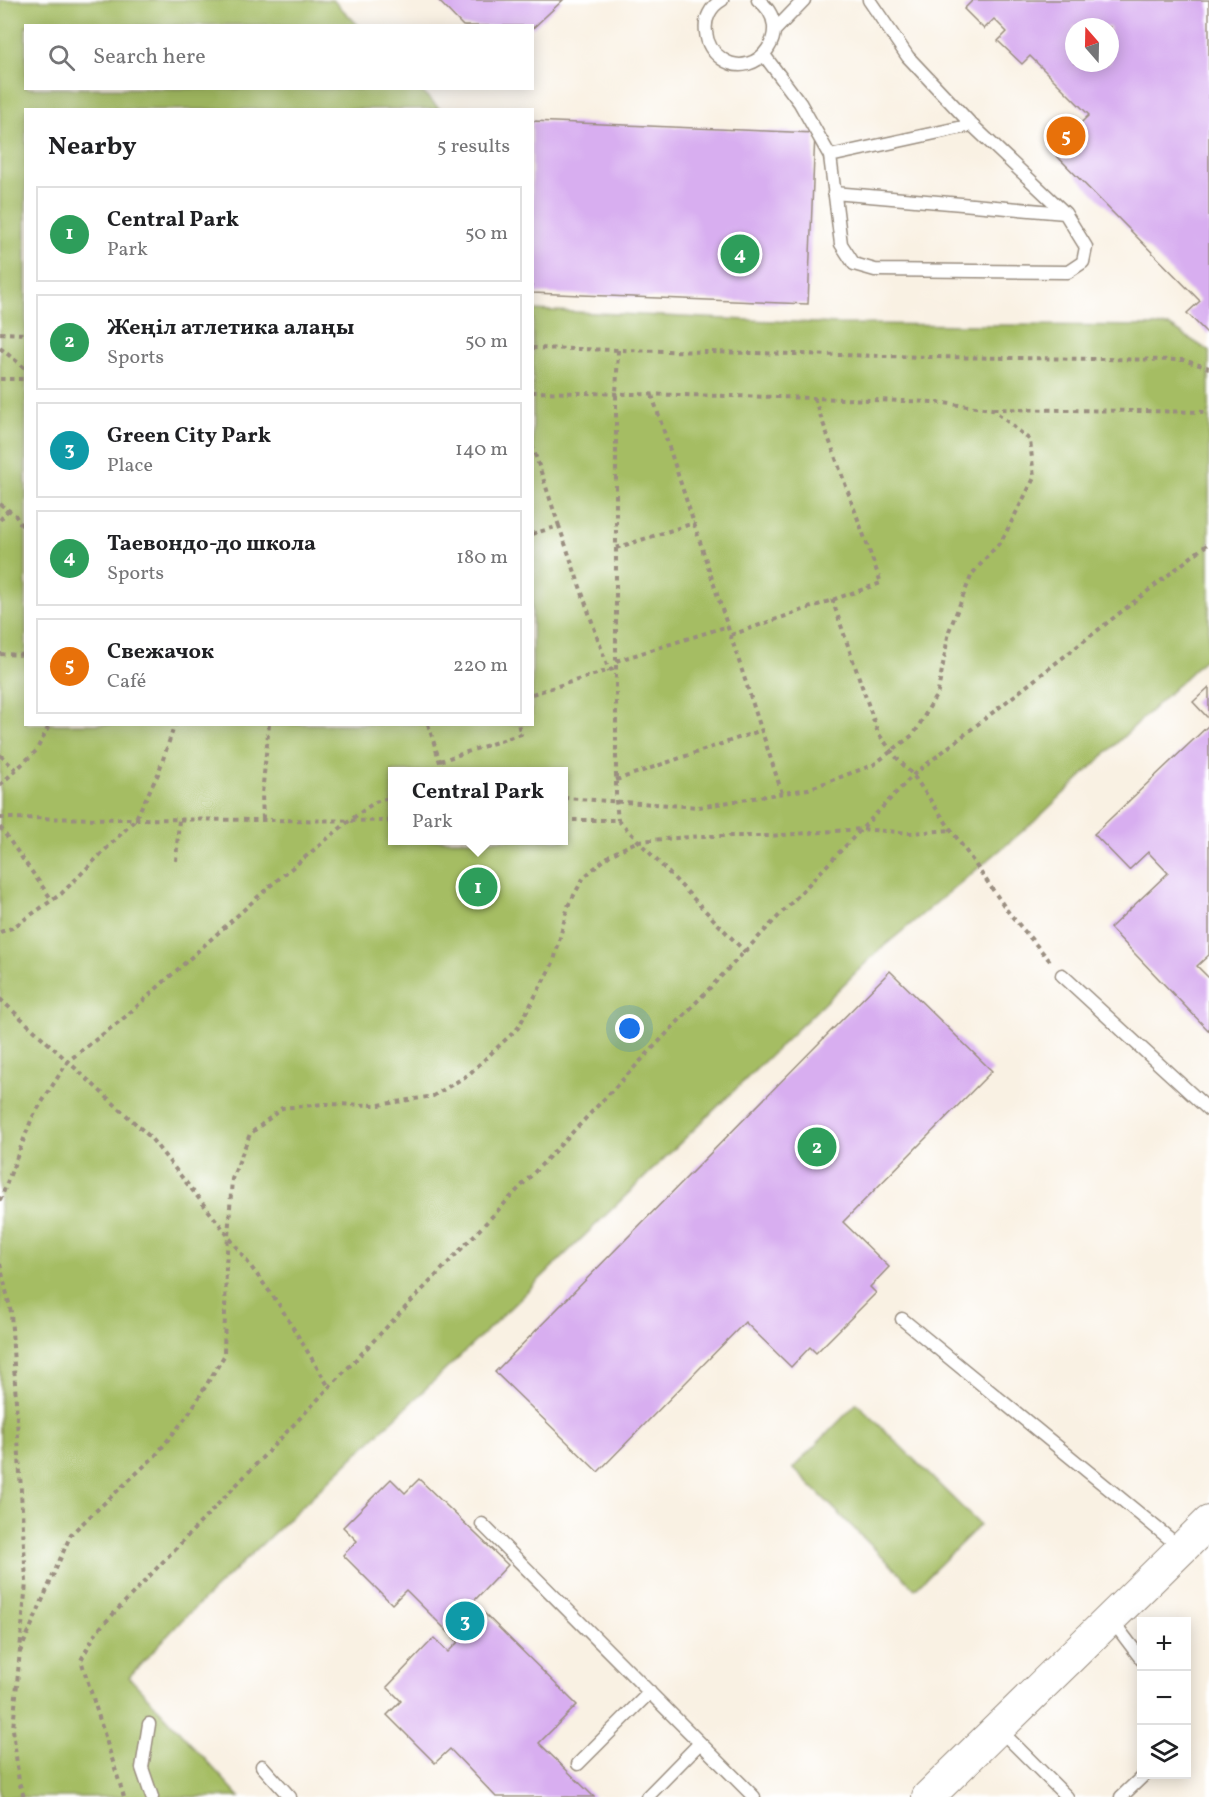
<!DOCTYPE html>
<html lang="en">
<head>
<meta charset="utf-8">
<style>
  body { margin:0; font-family:Vollkorn,serif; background:#f2f2f2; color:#202124 }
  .controls { position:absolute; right:18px; bottom:18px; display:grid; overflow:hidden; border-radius:0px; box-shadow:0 3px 15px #0003 }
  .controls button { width:54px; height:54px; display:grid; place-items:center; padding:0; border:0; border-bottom:2px solid #e0e0e0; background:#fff; color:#202124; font:30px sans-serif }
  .compass { position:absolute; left:1065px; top:18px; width:54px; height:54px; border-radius:50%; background:#fff; box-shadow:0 3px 15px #0003; rotate:340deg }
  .you { position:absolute; left:630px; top:1029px; width:21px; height:21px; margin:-15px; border:4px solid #fff; border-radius:50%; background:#1a73e8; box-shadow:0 0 0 9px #1a73e833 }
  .badge { display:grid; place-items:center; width:39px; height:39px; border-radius:50%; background:#c8321e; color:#fff; font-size:20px; font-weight:700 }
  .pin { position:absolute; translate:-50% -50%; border:3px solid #fff; box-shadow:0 2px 6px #0006 }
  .popup { position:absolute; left:388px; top:767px; width:180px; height:78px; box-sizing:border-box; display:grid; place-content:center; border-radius:0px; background:#fff; filter:drop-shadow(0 2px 4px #0005); font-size:20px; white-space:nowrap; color:#757577 }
  .popup b { font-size:22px; color:#202124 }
  .popup::after { content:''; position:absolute; left:50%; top:100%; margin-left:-12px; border:12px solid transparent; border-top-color:#fff }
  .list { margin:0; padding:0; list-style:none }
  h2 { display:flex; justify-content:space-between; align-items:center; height:78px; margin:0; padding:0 24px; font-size:26px }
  h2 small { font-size:20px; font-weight:400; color:#757577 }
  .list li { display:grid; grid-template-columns:39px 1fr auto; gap:18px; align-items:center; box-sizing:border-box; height:96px; margin:0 12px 12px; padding:0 12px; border:2px solid #e0e0e0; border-radius:0px }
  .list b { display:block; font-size:22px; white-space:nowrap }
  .list p { margin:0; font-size:20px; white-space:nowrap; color:#757577 }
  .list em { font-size:20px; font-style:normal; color:#757577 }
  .icon { flex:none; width:33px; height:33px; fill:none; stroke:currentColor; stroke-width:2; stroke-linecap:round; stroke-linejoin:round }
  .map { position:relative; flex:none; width:1209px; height:1797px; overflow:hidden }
  .search { position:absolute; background:#fff; box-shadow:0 3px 15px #0003; left:24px; top:24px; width:510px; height:66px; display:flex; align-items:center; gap:15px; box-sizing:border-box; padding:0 21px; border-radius:0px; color:#757577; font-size:22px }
  .panel { position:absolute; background:#fff; box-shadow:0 3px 15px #0003; left:24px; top:108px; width:510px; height:618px; border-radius:0px }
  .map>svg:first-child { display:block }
  .green { fill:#a5bd63; stroke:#707440; stroke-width:1.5; fill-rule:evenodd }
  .building { fill:#d8aef0; fill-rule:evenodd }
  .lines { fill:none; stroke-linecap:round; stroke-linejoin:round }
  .service-casing { stroke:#9a8e80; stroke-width:15 }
  .tertiary-casing { stroke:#9a8e80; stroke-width:34 }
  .path { stroke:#9a8e80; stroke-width:4; stroke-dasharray:4.5 4.5; stroke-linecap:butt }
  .service { stroke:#fff; stroke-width:12 }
  .tertiary { stroke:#fff; stroke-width:32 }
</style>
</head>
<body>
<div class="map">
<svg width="1209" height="1797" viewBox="0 0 1209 1797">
  <rect width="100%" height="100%" fill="#fff"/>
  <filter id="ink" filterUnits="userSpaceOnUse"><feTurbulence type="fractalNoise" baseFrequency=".0167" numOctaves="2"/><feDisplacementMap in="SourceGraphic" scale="12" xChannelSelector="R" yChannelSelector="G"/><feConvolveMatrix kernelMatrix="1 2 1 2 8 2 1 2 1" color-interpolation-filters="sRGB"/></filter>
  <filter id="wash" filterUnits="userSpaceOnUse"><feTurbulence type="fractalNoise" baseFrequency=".008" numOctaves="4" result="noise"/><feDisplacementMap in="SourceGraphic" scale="24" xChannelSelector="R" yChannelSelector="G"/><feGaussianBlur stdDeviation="1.35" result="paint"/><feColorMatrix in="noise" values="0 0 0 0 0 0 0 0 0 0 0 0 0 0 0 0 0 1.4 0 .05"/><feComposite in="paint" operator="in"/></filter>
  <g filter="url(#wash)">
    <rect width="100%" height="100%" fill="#f9f1e3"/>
    <path class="green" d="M0,0H333L358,25L26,26V88L419,89L440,109L26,110V724H532L533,310L838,324L1170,326L1209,351V655L1035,821L877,952L479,1338L182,1620L129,1677L240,1797H0ZM392,772H564V840H392Z
      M857,1403L980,1525L915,1589L793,1468Z"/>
    <g id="blocks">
      <path class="building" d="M438,0H563L532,29V26H463Z
        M973,0H1209V335L1187,313L1200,301L1052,151L1089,115L1030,56L1022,64L998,41L1007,32L994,19L984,29L964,9ZM1074,27H1110V63H1074Z
        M532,121L815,133L808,304L532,293Z
        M1209,687V719L1193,702Z
        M1209,725V955L1197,966L1209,978V1031L1110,928L1168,873L1148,852L1129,870L1094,834Z
        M890,971L992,1071L843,1222L889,1267L870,1287L876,1293L816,1353L810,1347L791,1367L745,1322L598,1472L495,1372Z
        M391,1479L405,1493L419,1479L508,1565L473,1602L577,1705L539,1743L594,1797H496L450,1749L435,1763L387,1715L401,1701L387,1687L434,1638L448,1652L458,1642L406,1590L392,1604L343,1555L357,1541L343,1527Z"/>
    </g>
  </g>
  <g filter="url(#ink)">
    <use href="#blocks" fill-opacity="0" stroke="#9a8e80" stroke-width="1.5"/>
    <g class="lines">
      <g class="service-casing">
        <path id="service" d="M722,0C711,6 704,19 706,32C707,44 712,52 722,59C757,83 797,28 758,0
          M775,30L804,0
          M764,55L800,103L830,156L841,244L854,264L875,270L1068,272L1083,262L1086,247L1065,213L972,125L908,57L869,0
          M830,156L972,125
          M834,193L1065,213
          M1062,975L1209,1110
          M902,1319L1181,1548
          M482,1524L754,1797
          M1111,1619L1142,1660
          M149,1724L142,1768L152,1797
          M999,1729L1067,1797
          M578,1764L650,1692
          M262,1766L290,1797
          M647,1797L700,1743
          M1121,1797L1145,1774"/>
      </g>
      <g class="tertiary-casing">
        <path id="tertiary" d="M928,1797L1209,1522"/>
      </g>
      <path class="path" d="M0,333L26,334
        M0,348L26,369
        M532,348L929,357L1183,360L1209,368
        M618,350L616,394V801L618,820
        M0,379H26
        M532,392L780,397L935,402L992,409L1030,440L1034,478L1002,540L972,574L949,631L938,692L914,734L873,765L808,789L699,807L564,798
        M652,395L782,793
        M993,409L1209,412
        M532,445L559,526
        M0,504L15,515L26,532
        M0,520L8,510
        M532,534L559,526L609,671
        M616,548L694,523
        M832,599L878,733L896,757L913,775L1009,913L1050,961
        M731,635L881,583L814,398
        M0,654L26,655
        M616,661L728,626
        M532,694L616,668
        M428,724L443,772
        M0,755L16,770
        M440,761L521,734L518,724
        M616,780L762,730
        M0,785L36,751L50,724
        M0,818L392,821
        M263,819L262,794L269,724
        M564,820H618L745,952
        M0,827L52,900
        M176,861L179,819
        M0,932L12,928L61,894L135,820L158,774L175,724
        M0,999L149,1136L220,1225L278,1303L329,1387
        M0,1201L32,1118L68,1061L125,1017L270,886L349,821L375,802L392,797
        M0,1264L11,1312L26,1582L13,1729L19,1782L24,1797
        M20,1652L71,1534L155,1456L188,1415L224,1356L226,1266L232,1179L250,1134L282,1108L324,1104L379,1105L433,1096L468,1075L518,1028L554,961L568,906L584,877L610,855L638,841L703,836H769L861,829L910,833L952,830
        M124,1797L81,1660L97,1631L913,775L1209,543"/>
      <use href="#service" class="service"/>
      <use href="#tertiary" class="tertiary"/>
    </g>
  </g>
</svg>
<div class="controls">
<button>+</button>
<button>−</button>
<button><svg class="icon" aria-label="layers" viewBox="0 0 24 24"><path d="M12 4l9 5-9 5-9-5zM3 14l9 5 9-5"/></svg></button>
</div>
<svg class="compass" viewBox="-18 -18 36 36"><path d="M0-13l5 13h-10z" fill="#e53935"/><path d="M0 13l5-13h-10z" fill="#757577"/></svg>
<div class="you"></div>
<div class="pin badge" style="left:478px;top:887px;background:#2e9e5b">1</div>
<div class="popup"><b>Central Park</b>Park</div>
<div class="pin badge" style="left:817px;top:1147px;background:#2e9e5b">2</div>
<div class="pin badge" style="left:465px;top:1621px;background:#0f9aa8">3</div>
<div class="pin badge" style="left:740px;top:254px;background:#2e9e5b">4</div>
<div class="pin badge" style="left:1066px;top:136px;background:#e8710a">5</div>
<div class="search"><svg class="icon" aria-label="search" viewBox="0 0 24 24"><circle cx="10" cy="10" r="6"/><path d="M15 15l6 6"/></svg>Search here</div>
<section class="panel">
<h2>Nearby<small>5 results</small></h2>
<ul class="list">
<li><span class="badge" style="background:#2e9e5b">1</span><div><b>Central Park</b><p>Park</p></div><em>50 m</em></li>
<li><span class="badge" style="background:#2e9e5b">2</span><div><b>Жеңіл атлетика алаңы</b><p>Sports</p></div><em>50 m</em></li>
<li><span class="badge" style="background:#0f9aa8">3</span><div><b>Green City Park</b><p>Place</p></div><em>140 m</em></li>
<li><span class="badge" style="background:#2e9e5b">4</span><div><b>Таевондо-до школа</b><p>Sports</p></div><em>180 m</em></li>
<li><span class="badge" style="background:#e8710a">5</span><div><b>Свежачок</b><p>Café</p></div><em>220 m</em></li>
</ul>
</section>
</div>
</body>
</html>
